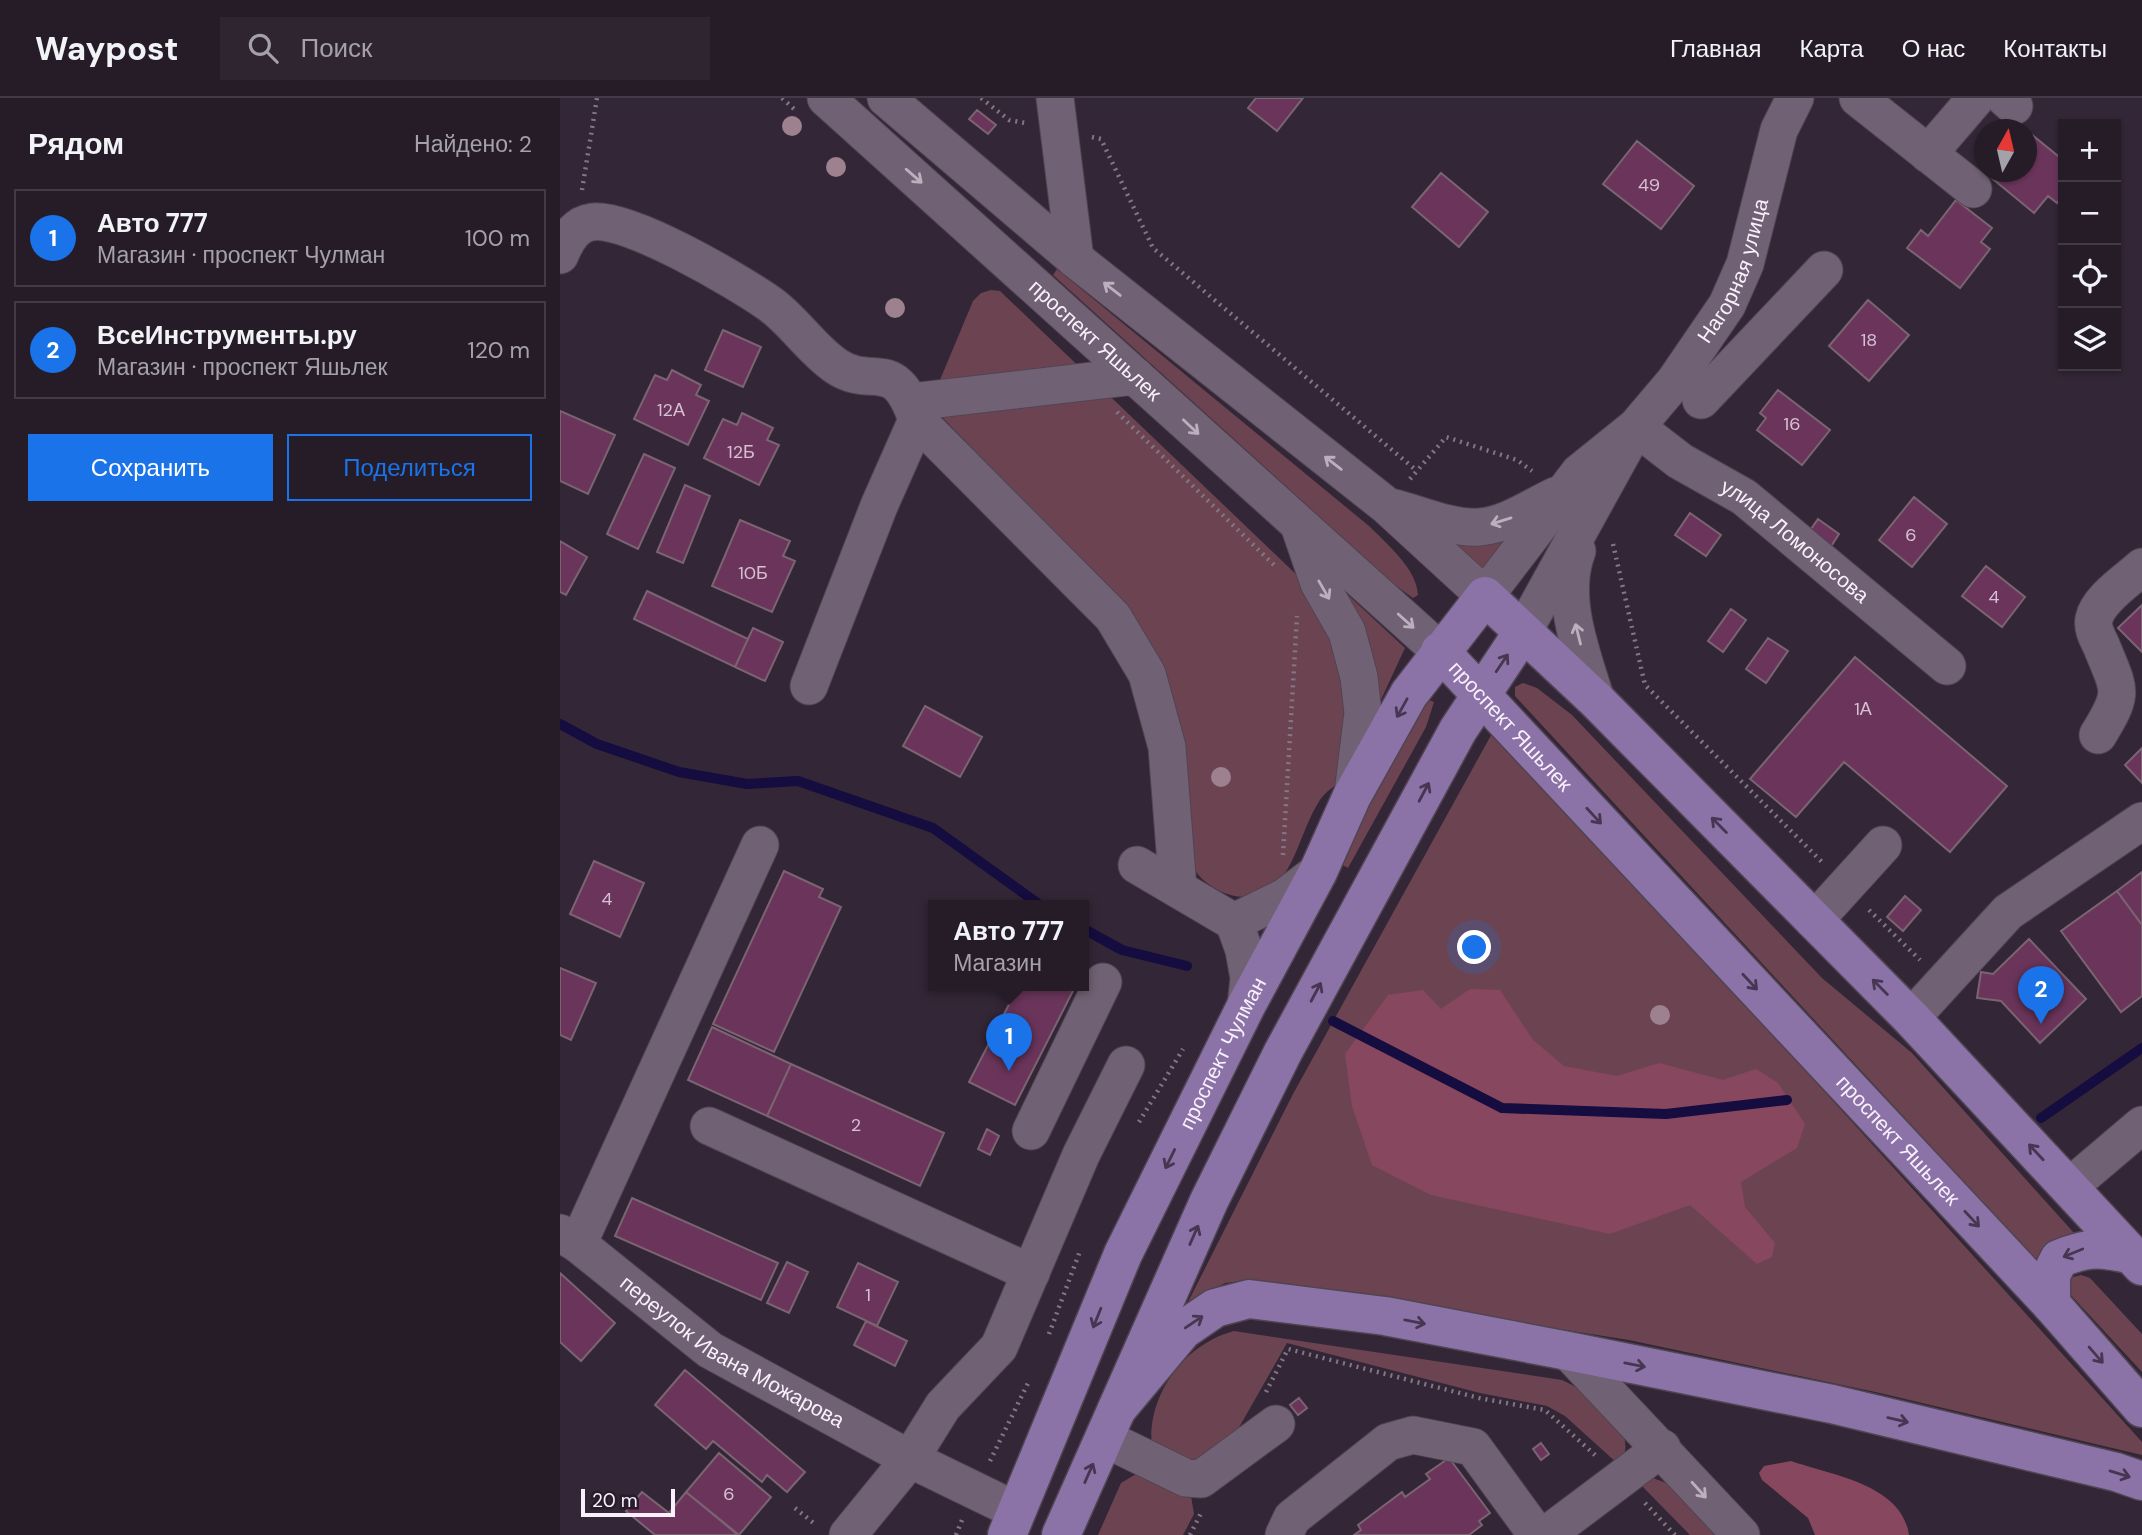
<!DOCTYPE html>
<html lang="ru">
<head>
<meta charset="utf-8">
<style>
  body { margin:0; font-family:"DM Sans",sans-serif; background:#2e2530; color:#f1f3f6 }
  .controls { position:absolute; right:21px; top:21px; display:grid; overflow:hidden; border-radius:0px; box-shadow:0 2px 5px #0004 }
  .controls button { width:63px; height:63px; display:grid; place-items:center; padding:0; border:0; border-bottom:2px solid #423a45; background:#261c28; color:#f1f3f6; font:35px sans-serif }
  .compass { position:absolute; left:1414px; top:21px; width:63px; height:63px; border-radius:50%; background:#261c28; box-shadow:0 2px 5px #0004; rotate:8deg }
  .scale { position:absolute; left:21px; bottom:18px; width:94px; box-sizing:border-box; padding-left:7px; border:4px solid #f9f0fb; border-top:0; font-size:19px; line-height:24px; white-space:nowrap; color:#f9f0fb; -webkit-text-stroke:5px #291c2c; paint-order:stroke }
  .you { position:absolute; left:915px; top:850px; width:24px; height:24px; margin:-18px; border:5px solid #fff; border-radius:50%; background:#1a73e8; box-shadow:0 0 0 10px #1a73e833 }
  .badge { display:grid; place-items:center; width:46px; height:46px; border-radius:50%; background:#1a73e8; color:#fff; font-size:23px; font-weight:700 }
  .pin { position:absolute; translate:-50% -58px; filter:drop-shadow(0 2px 4px #0008) }
  .pin::after { content:''; position:absolute; top:37px; width:24px; height:21px; background:inherit; clip-path:polygon(0 0,100% 0,50% 100%) }
  .popup { position:absolute; left:368px; top:802px; width:161px; height:91px; box-sizing:border-box; display:grid; place-content:center; border-radius:0px; background:#261c28; filter:drop-shadow(0 2px 5px #0005); font-size:23px; white-space:nowrap; color:#a4a1a8 }
  .popup b { font-size:26px; color:#f1f3f6 }
  .popup::after { content:''; position:absolute; left:50%; top:100%; margin-left:-14px; border:14px solid transparent; border-top-color:#261c28 }
  .list { margin:0; padding:0; list-style:none }
  h2 { display:flex; justify-content:space-between; align-items:center; height:91px; margin:0; padding:0 28px; font-size:30px }
  h2 small { font-size:23px; font-weight:400; color:#a4a1a8 }
  .list li { display:grid; grid-template-columns:46px 1fr auto; gap:21px; align-items:center; box-sizing:border-box; height:98px; margin:0 14px 14px; padding:0 14px; border:2px solid #423a45; border-radius:0px }
  .list b { display:block; font-size:26px; white-space:nowrap }
  .list p { margin:0; font-size:23px; white-space:nowrap; color:#a4a1a8 }
  .list em { font-size:23px; font-style:normal; color:#a4a1a8 }
  .actions { display:flex; gap:14px; padding:21px 28px }
  .actions a { flex:1; padding:16px 0; border:2px solid #1a73e8; border-radius:0px; text-align:center; font-size:24px; color:#1a73e8 }
  .actions .main { background:#1a73e8; color:#fff }
  .icon { flex:none; width:38px; height:38px; fill:none; stroke:currentColor; stroke-width:2; stroke-linecap:round; stroke-linejoin:round }
  .map { position:relative; flex:none; width:1582px; height:1437px; overflow:hidden }
  header { display:flex; align-items:center; gap:42px; box-sizing:border-box; height:98px; padding:0 35px; background:#261c28; border-bottom:2px solid #423a45 }
  header strong { font-size:33px }
  nav { display:flex; gap:38px; margin-inline-start:auto; font-size:24px }
  .search { width:490px; height:63px; background:#2e2530; display:flex; align-items:center; gap:18px; box-sizing:border-box; padding:0 24px; border-radius:0px; color:#a4a1a8; font-size:26px }
  main { display:flex }
  aside { flex:1; background:#261c28 }
  .map>svg:first-child { display:block }
  .green { fill:#6c4451 }
  .forest { fill:#87475e }
  .lines { fill:none; stroke-linecap:round; stroke-linejoin:round }
  .stream { stroke:#150c3f; stroke-width:10 }
  .building { fill:#6b355b; stroke:#7a6472; stroke-width:2 }
  .minor-casing { stroke:#504452; stroke-width:39 }
  .major-casing { stroke:#504452; stroke-width:41 }
  .path { stroke:#837785; stroke-width:4.5; stroke-dasharray:2 5; stroke-linecap:butt }
  .minor { stroke:#716174; stroke-width:37 }
  .major { stroke:#8b73a8; stroke-width:38 }
  .tree { fill:#9d818f }
  .oneway { stroke:#bcb0be }
  .oneway2 { stroke:#463651 }
  .labels { text-anchor:middle; dominant-baseline:central; stroke-width:5; stroke-linejoin:round; paint-order:stroke }
  .number-label { font-size:18px; fill:#d6c1d3 }
  .street-label { font-size:21px; fill:#f9f0fb; stroke:#291c2c }
</style>
</head>
<body>
<header>
<strong>Waypost</strong>
<div class="search"><svg class="icon" aria-label="search" viewBox="0 0 24 24"><circle cx="10" cy="10" r="6"/><path d="M15 15l6 6"/></svg>Поиск</div>
<nav><a>Главная</a><a>Карта</a><a>О нас</a><a>Контакты</a></nav>
</header>
<main>
<aside>
<h2>Рядом<small>Найдено: 2</small></h2>
<ul class="list">
<li><span class="badge">1</span><div><b>Авто 777</b><p>Магазин · проспект Чулман</p></div><em>100 m</em></li>
<li><span class="badge">2</span><div><b>ВсеИнструменты.ру</b><p>Магазин · проспект Яшьлек</p></div><em>120 m</em></li>
</ul>
<div class="actions"><a class="main">Сохранить</a><a>Поделиться</a></div>
</aside>
<div class="map">
<svg width="1582" height="1437" viewBox="0 0 1582 1437">
  <rect width="100%" height="100%" fill="#332636"/>
  <path class="green" d="M497,171L809,428C827,446 857,471 858,497L853,500L835,487L493,177Z
    M431,192L440,193L740,480L791,582L784,680C776,687 765,694 760,702C744,726 738,759 721,781C696,813 652,798 633,770L571,515L382,319L376,304L377,289L413,203L421,195Z
    M957,429L929,481L872,432Z
    M774,484L845,550L812,621Z
    M963,585L977,590L1012,617L1262,880L1352,955L1514,1135C1495,1140 1484,1145 1478,1164L955,598V589Z
    M869,602L874,604L866,629L788,770L777,764L855,612Z
    M935,630L1582,1344V1357L1320,1295L1069,1242L690,1182L665,1185L627,1206L733,996Z
    M1521,1177L1530,1180L1582,1236V1274L1508,1194L1507,1186L1513,1179Z
    M674,1233L1002,1282C1028,1293 1086,1335 1058,1366L1005,1318L987,1308L920,1295L727,1245L669,1347L638,1369L592,1350C586,1298 624,1246 674,1233Z
    M581,1373L631,1398L634,1416L623,1437H538L561,1385Z
    M1093,1380L1114,1388L1159,1437H1130L1079,1385Z"/>
  <path class="forest" d="M910,891L940,892L973,942L1004,968L1057,978L1099,965L1163,982L1196,971L1218,985L1245,1026L1237,1050L1181,1084L1185,1109L1215,1145L1212,1159L1197,1166L1130,1107L1050,1136L871,1097L812,1067L792,1008L785,956L828,897L863,892L881,911Z
    M1231,1363C1271,1377 1342,1386 1349,1437H1255L1248,1420L1202,1382L1199,1375L1204,1368Z"/>
  <g class="lines">
    <path class="stream" d="M0,626L37,646L119,674L187,686L238,683L373,730L480,807
      M524,831L562,852L627,868
      M773,923L942,1010L1106,1016L1227,1002
      M1481,1020L1582,950"/>
  </g>
  <path class="building" d="M696,0H743L717,33L688,10Z
    M417,12L436,27L428,36L409,21Z
    M1466,32L1503,62V97L1497,105L1488,98L1474,115L1428,77L1430,74H1466Z
    M1077,43L1134,88L1101,131L1043,86Z
    M881,75L928,114L899,149L852,109Z
    M1396,102L1432,130L1421,144L1430,151L1400,190L1347,150L1361,132L1368,138Z
    M1308,202L1349,237L1309,283L1269,248Z
    M163,232L201,249L183,289L145,272Z
    M112,272L141,287L136,297L149,303L128,347L74,321L95,277L107,282Z
    M1218,292L1270,332L1242,367L1197,332L1206,320L1200,315Z
    M0,313L55,337L28,396L0,383Z
    M182,315L213,330L207,342L219,347L199,387L144,360L163,321L177,327Z
    M84,356L115,370L78,451L47,436Z
    M125,387L150,398L123,465L97,454Z
    M1354,399L1387,426L1352,469L1319,442Z
    M1130,415L1161,437L1146,458L1115,437Z
    M1258,421L1279,436L1270,450L1249,434Z
    M180,422L230,443L223,458L235,463L212,514L152,488Z
    M0,443L27,459L6,497L0,494Z
    M1426,468L1465,499L1442,529L1402,498Z
    M87,493L188,541L175,569L74,521Z
    M1582,507V554L1558,530Z
    M1171,511L1186,522L1163,554L1148,543Z
    M193,530L223,544L205,583L175,569Z
    M1208,540L1228,553L1206,585L1186,571Z
    M1295,559L1447,688L1390,754L1284,664L1236,719L1190,681Z
    M365,608L422,639L400,679L343,648Z
    M1582,650V685L1565,667Z
    M34,763L84,785L60,839L10,816Z
    M224,773L263,791L259,799L281,809L214,954L153,926Z
    M1582,774V827L1557,793Z
    M1557,793L1582,827V898L1561,914L1501,833Z
    M1345,798L1361,812L1343,833L1327,819Z
    M1469,841L1526,901L1480,945L1441,903L1417,900L1421,874L1433,876Z
    M0,870L36,885L11,942L0,937Z
    M459,887H516L455,1007L409,984Z
    M152,929L231,966L207,1018L128,982Z
    M231,966L384,1035L360,1088L207,1018Z
    M427,1031L439,1038L430,1057L418,1051Z
    M72,1100L218,1165L201,1202L55,1138Z
    M227,1164L248,1174L229,1215L207,1205Z
    M298,1165L338,1184L317,1228L277,1209Z
    M0,1175L55,1225L21,1263L0,1244Z
    M306,1223L347,1243L335,1268L294,1247Z
    M125,1272L245,1374L227,1394L207,1377L202,1384L153,1343L146,1351L95,1307Z
    M739,1300L747,1310L738,1317L730,1307Z
    M981,1345L989,1356L981,1362L973,1351Z
    M159,1355L211,1399L179,1437L126,1394Z
    M889,1360L930,1415L919,1423L922,1427L909,1437H794L801,1432L798,1427L842,1394L845,1399L870,1381L866,1376Z
    M82,1394L109,1415L126,1394L178,1437H95L66,1413Z"/>
  <g class="lines">
    <g class="minor-casing">
      <g id="minor">
        <path id="s1" d="M266,0L880,553"/>
        <path id="s2" d="M326,0L515,161L827,408L925,498L1019,375L1076,329L1115,283L1167,207L1185,166L1219,32L1235,0"/>
        <path d="M495,0L515,161"/>
        <path d="M1298,0L1413,91"/>
        <path d="M1445,0L1454,8"/>
        <path d="M1368,56L1416,0"/>
        <path d="M0,157C6,142 15,126 32,124C67,118 179,184 210,206C234,223 251,251 276,268C313,293 334,255 357,322L319,408L249,588"/>
        <path d="M1141,302L1264,172"/>
        <path d="M351,304L575,278"/>
        <path d="M357,322L553,519L587,576L607,649L618,791"/>
        <path id="s3" d="M1076,329L1120,363L1184,399L1387,568"/>
        <path d="M835,410C861,417 892,431 920,429C946,427 972,409 995,398"/>
        <path d="M740,430L759,485L787,534L799,579L803,615L793,695"/>
        <path d="M1017,453C999,500 1022,556 1036,602"/>
        <path d="M963,534L1069,342"/>
        <path d="M1538,637C1565,593 1560,594 1541,547C1537,539 1532,530 1534,521C1538,501 1568,482 1582,469"/>
        <path d="M577,767L674,824L684,852L689,880L686,908"/>
        <path d="M1254,823L1323,747"/>
        <path d="M674,824L725,799L758,774"/>
        <path d="M1351,920L1448,814L1582,723"/>
        <path d="M149,1028L471,1175"/>
        <path d="M471,1033L543,884"/>
        <path d="M1509,1089L1582,1027"/>
        <path id="s4" d="M0,1135L18,1146L150,1252L350,1361L457,1413"/>
        <path d="M18,1146L200,747"/>
        <path d="M1008,1253L1181,1437"/>
        <path d="M544,1340L626,1380L641,1381L716,1326"/>
        <path d="M288,1437L350,1361L383,1308L439,1249L521,1057L566,967"/>
        <path d="M724,1437L732,1420L828,1344L853,1337L913,1349L977,1437"/>
        <path d="M986,1437L1102,1350"/>
      </g>
    </g>
    <g class="major-casing">
      <g id="major">
        <path id="s5" d="M880,553L1491,1206L1582,1310"/>
        <path d="M1491,1206V1177L1499,1161C1529,1148 1542,1150 1573,1157"/>
        <path d="M557,1311L623,1232L655,1210L689,1201L825,1218L1008,1253L1272,1306L1556,1374L1582,1383"/>
        <path id="s6" d="M447,1437L563,1156L686,908L758,774L792,698L849,596L925,498L1036,602L1351,920L1582,1168"/>
        <path d="M501,1437L649,1103L723,954L898,632L963,534"/>
      </g>
    </g>
    <path class="path" d="M222,0L234,11
      M421,0L449,22L465,25
      M532,39L541,41L593,150L857,373
      M22,92L37,0
      M557,314L716,469
      M850,381L886,339L957,362L972,373
      M1053,446L1085,587L1264,766
      M723,757L737,518
      M1309,812L1360,862
      M579,1024L623,951
      M489,1236L520,1153
      M706,1294L728,1251L919,1300L985,1312L1035,1357
      M430,1363L469,1283
      M1085,1405L1115,1437
      M235,1410L256,1427
      M396,1437L402,1422
      M630,1437L642,1413"/>
    <use href="#minor" class="minor"/>
    <use href="#major" class="major"/>
  </g>
  <g class="tree">
    <circle cx="232" cy="28" r="10"/>
    <circle cx="276" cy="69" r="10"/>
    <circle cx="335" cy="210" r="10"/>
    <circle cx="661" cy="679" r="10"/>
    <circle cx="1100" cy="917" r="10"/>
  </g>
  <defs><path id="oneway-shaft" d="M-6 0H5M1.5-3L5.5 0L1.5 3" fill="none" stroke-width="1.6" stroke-linecap="round" stroke-linejoin="round" transform="scale(1.75)"/></defs>
  <g class="oneway">
    <use href="#oneway-shaft" transform="translate(354 78) rotate(41)"/>
    <use href="#oneway-shaft" transform="translate(552 191) rotate(-142)"/>
    <use href="#oneway-shaft" transform="translate(631 329) rotate(43)"/>
    <use href="#oneway-shaft" transform="translate(773 365) rotate(-142)"/>
    <use href="#oneway-shaft" transform="translate(941 423) rotate(163)"/>
    <use href="#oneway-shaft" transform="translate(764 492) rotate(60)"/>
    <use href="#oneway-shaft" transform="translate(846 523) rotate(42)"/>
    <use href="#oneway-shaft" transform="translate(1018 536) rotate(-104)"/>
    <use href="#oneway-shaft" transform="translate(1139 1392) rotate(48)"/>
  </g>
  <g class="oneway2">
    <use href="#oneway-shaft" transform="translate(942 565) rotate(-56)"/>
    <use href="#oneway-shaft" transform="translate(842 610) rotate(119)"/>
    <use href="#oneway-shaft" transform="translate(864 694) rotate(-62)"/>
    <use href="#oneway-shaft" transform="translate(1034 718) rotate(47)"/>
    <use href="#oneway-shaft" transform="translate(1159 727) rotate(-135)"/>
    <use href="#oneway-shaft" transform="translate(1190 884) rotate(47)"/>
    <use href="#oneway-shaft" transform="translate(1320 889) rotate(-135)"/>
    <use href="#oneway-shaft" transform="translate(756 894) rotate(-62)"/>
    <use href="#oneway-shaft" transform="translate(1476 1054) rotate(-133)"/>
    <use href="#oneway-shaft" transform="translate(610 1061) rotate(116)"/>
    <use href="#oneway-shaft" transform="translate(1412 1121) rotate(47)"/>
    <use href="#oneway-shaft" transform="translate(634 1137) rotate(-66)"/>
    <use href="#oneway-shaft" transform="translate(1513 1155) rotate(158)"/>
    <use href="#oneway-shaft" transform="translate(537 1220) rotate(112)"/>
    <use href="#oneway-shaft" transform="translate(634 1224) rotate(-34)"/>
    <use href="#oneway-shaft" transform="translate(855 1224) rotate(11)"/>
    <use href="#oneway-shaft" transform="translate(1536 1257) rotate(49)"/>
    <use href="#oneway-shaft" transform="translate(1075 1267) rotate(11)"/>
    <use href="#oneway-shaft" transform="translate(1338 1322) rotate(13)"/>
    <use href="#oneway-shaft" transform="translate(529 1375) rotate(-66)"/>
    <use href="#oneway-shaft" transform="translate(1560 1376) rotate(17)"/>
  </g>
  <g class="labels">
    <g class="number-label">
      <text x="1089" y="87">49</text>
      <text x="1309" y="242">18</text>
      <text x="111" y="312">12А</text>
      <text x="1232" y="326">16</text>
      <text x="181" y="354">12Б</text>
      <text x="1351" y="437">6</text>
      <text x="193" y="475">10Б</text>
      <text x="1434" y="499">4</text>
      <text x="1303" y="611">1А</text>
      <text x="47" y="801">4</text>
      <text x="296" y="1027">2</text>
      <text x="308" y="1197">1</text>
      <text x="169" y="1396">6</text>
    </g>
    <g class="street-label">
      <text stroke="none"><textPath href="#s2" startOffset="1194">Нагорная улица</textPath></text>
      <text stroke="none"><textPath href="#s1" startOffset="362">проспект Яшьлек</textPath></text>
      <text stroke="none"><textPath href="#s3" startOffset="196">улица Ломоносова</textPath></text>
      <text stroke="none"><textPath href="#s5" startOffset="103">проспект Яшьлек</textPath></text>
      <text stroke="none"><textPath href="#s6" startOffset="528">проспект Чулман</textPath></text>
      <text stroke="none"><textPath href="#s5" startOffset="670">проспект Яшьлек</textPath></text>
      <text stroke="none"><textPath href="#s4" startOffset="210">переулок Ивана Можарова</textPath></text>
    </g>
  </g>
</svg>
<div class="controls">
<button>+</button>
<button>−</button>
<button><svg class="icon" aria-label="locate" viewBox="0 0 24 24"><circle cx="12" cy="12" r="6"/><path d="M12 2v4M12 18v4M2 12h4M18 12h4"/></svg></button>
<button><svg class="icon" aria-label="layers" viewBox="0 0 24 24"><path d="M12 4l9 5-9 5-9-5zM3 14l9 5 9-5"/></svg></button>
</div>
<svg class="compass" viewBox="-18 -18 36 36"><path d="M0-13l5 13h-10z" fill="#e53935"/><path d="M0 13l5-13h-10z" fill="#a4a1a8"/></svg>
<div class="scale">20 m</div>
<div class="you"></div>
<div class="pin badge" style="left:449px;top:973px">1</div>
<div class="popup"><b>Авто 777</b>Магазин</div>
<div class="pin badge" style="left:1481px;top:926px">2</div>
</div>
</main>
</body>
</html>
